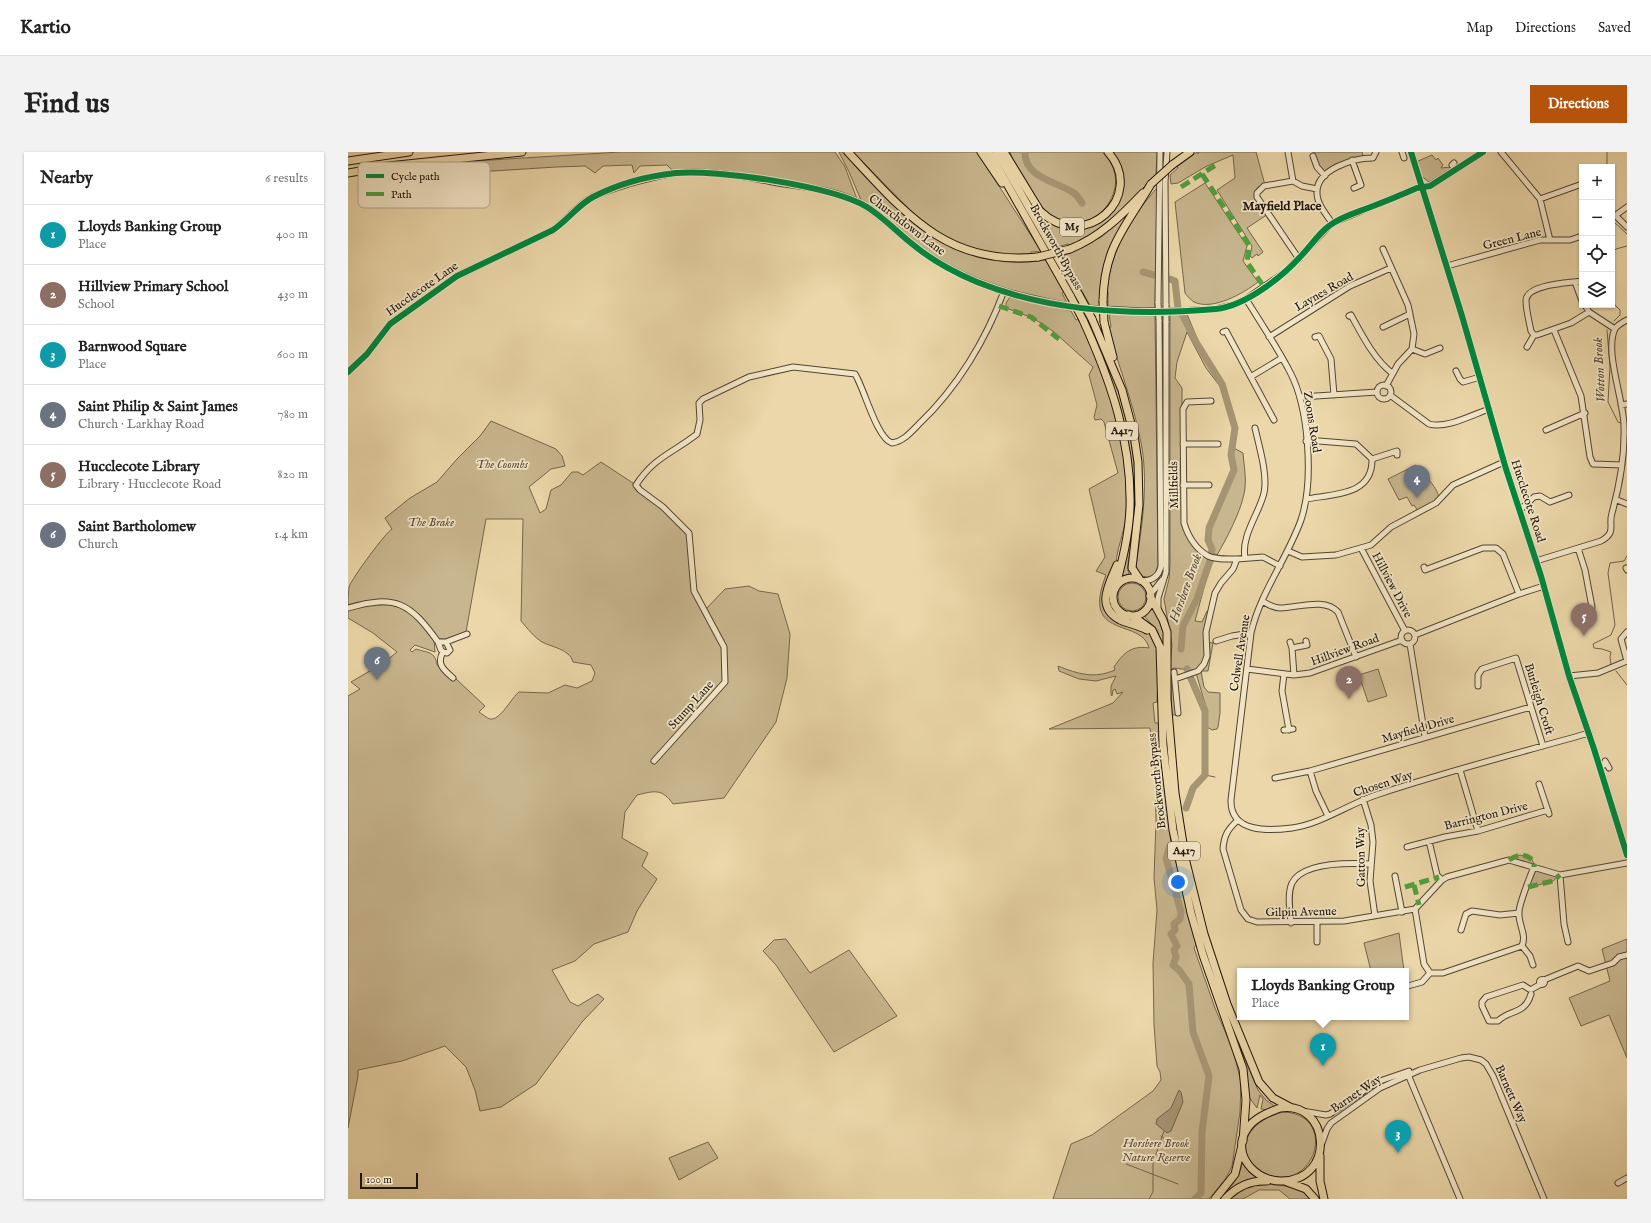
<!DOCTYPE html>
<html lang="en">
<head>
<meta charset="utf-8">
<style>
  body { margin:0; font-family:"IM FELL English",serif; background:#f2f2f2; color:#222 }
  .controls { position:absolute; right:12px; top:12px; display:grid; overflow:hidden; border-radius:0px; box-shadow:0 1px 3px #0004 }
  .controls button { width:36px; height:36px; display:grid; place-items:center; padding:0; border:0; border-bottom:1px solid #e0e0e0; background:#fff; color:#222; font:20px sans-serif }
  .scale { position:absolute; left:12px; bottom:10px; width:58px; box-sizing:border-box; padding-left:4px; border:2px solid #1f1509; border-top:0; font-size:11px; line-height:14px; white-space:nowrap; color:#1f1509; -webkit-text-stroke:3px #f2e5c7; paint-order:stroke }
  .you { position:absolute; left:830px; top:730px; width:14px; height:14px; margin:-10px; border:3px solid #fff; border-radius:50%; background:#1a73e8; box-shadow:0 0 0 6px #1a73e833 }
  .badge { display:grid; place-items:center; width:26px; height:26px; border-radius:50%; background:#b45309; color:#fff; font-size:13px; font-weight:700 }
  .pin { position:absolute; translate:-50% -33px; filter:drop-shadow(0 1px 2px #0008) }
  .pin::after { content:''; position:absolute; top:21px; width:14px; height:12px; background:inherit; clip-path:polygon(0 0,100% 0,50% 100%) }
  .popup { position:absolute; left:889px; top:816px; width:172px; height:52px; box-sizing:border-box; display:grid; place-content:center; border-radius:0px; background:#fff; filter:drop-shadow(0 1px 3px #0005); font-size:13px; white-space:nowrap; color:#767676 }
  .popup b { font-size:15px; color:#222 }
  .popup::after { content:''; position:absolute; left:50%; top:100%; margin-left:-8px; border:8px solid transparent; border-top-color:#fff }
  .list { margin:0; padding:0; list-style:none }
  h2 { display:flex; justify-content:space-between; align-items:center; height:52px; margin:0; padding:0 16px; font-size:17px }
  h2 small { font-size:13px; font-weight:400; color:#767676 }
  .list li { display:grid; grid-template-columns:26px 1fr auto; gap:12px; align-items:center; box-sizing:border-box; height:60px; padding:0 16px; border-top:1px solid #e0e0e0 }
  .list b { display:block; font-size:15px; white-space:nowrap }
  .list p { margin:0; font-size:13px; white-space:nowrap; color:#767676 }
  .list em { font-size:13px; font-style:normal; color:#767676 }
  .icon { flex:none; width:22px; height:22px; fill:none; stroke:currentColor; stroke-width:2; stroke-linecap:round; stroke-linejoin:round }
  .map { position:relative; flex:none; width:1279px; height:1047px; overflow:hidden; border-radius:0px }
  header { display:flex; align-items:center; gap:24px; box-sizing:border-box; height:56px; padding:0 20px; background:#fff; border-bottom:1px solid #e0e0e0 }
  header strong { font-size:19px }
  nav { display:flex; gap:22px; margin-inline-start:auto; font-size:14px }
  .intro { display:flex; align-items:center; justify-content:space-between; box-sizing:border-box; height:96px; padding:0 24px }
  h1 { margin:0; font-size:28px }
  .button { padding:10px 18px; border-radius:0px; background:#b45309; color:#fff; font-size:14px; font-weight:700 }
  main { display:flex; gap:24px; padding:0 24px }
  aside { flex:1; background:#fff; border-radius:0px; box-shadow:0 1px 3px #0004 }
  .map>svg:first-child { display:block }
  .green { fill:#c8b68e; stroke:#74664c; fill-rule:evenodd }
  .water { fill:#a69573; stroke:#706249 }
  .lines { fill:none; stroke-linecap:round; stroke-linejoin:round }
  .stream { stroke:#706249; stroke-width:1 }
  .river { stroke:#a69573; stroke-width:7 }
  .minor-casing { stroke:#524631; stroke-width:7 }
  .highway-casing { stroke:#1f1509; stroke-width:9 }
  .minor { stroke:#f2e5c7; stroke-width:5 }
  .highway { stroke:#ebd7a9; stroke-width:7 }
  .minor-bridge-casing { stroke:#524631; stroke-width:7; stroke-linecap:butt }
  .highway-bridge-casing { stroke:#1f1509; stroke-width:9; stroke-linecap:butt }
  .minor-bridge { stroke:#f2e5c7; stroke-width:5 }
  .highway-bridge { stroke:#ebd7a9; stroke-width:7 }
  .quiet { stroke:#4fa03e; stroke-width:5; stroke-dasharray:10 5; stroke-linecap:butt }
  .cycleway-casing { stroke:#f2e5c7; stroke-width:8 }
  .cycleway { stroke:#00873e; stroke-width:6 }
  .labels { text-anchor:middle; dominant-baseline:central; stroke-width:3.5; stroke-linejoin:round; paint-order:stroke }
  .shield { fill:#f2e5c7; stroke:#5e5342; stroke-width:1 }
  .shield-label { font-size:11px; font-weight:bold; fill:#1f1509 }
  .street-label { font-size:12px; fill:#1f1509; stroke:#f2e5c7 }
  .park-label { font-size:12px; font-style:italic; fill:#5a4d38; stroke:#f2e5c7 }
  .neighbourhood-label { font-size:13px; font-weight:bold; fill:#1f1509; stroke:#f2e5c7 }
  .water-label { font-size:13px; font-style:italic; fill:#554833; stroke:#f2e5c7 }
  .key { fill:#f2e5c7; stroke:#b3a78e; stroke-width:1 }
  .key-label { font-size:11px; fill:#1f1509 }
</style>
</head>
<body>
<header>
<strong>Kartio</strong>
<nav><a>Map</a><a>Directions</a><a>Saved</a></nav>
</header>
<div class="intro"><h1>Find us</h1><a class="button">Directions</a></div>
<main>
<aside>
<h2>Nearby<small>6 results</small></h2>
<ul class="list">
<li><span class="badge" style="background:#0f9aa8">1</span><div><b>Lloyds Banking Group</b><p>Place</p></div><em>400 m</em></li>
<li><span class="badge" style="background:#8d6e63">2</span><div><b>Hillview Primary School</b><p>School</p></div><em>430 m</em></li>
<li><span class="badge" style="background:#0f9aa8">3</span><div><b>Barnwood Square</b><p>Place</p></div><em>600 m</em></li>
<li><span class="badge" style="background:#6b7280">4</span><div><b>Saint Philip &amp; Saint James</b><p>Church · Larkhay Road</p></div><em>780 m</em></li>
<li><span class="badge" style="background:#8d6e63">5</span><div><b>Hucclecote Library</b><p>Library · Hucclecote Road</p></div><em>820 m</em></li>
<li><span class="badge" style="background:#6b7280">6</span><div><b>Saint Bartholomew</b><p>Church</p></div><em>1.4 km</em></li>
</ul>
</aside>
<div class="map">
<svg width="1279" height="1047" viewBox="0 0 1279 1047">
  <rect width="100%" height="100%" fill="#ebd7a9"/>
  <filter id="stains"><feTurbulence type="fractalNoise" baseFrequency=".005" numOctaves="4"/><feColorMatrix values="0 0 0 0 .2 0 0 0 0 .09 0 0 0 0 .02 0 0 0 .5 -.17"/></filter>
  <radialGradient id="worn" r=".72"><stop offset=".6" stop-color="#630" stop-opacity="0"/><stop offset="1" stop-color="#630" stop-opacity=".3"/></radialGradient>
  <path class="green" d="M272,0H487L497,15L509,47L434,29L404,25L325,19L319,13L292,14L286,21L284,13L255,14L247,21L237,14L208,15L145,19L128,18L127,9Z
    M491,0H494C552,62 605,123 698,108L717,140L714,141L719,151L654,136L614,121L583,103L513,48L501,20Z
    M505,0H629L693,99L683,100V102L651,103L640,101L614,93L589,80L572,68Z
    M653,0C667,23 691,72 720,76C728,78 737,75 745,73L773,36L762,0H809L808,22L773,60L753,77L721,94L720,92L709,95Z
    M662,0H754C792,34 742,93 703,64C693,56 686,43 680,32C674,22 665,11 662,0Z
    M849,0L850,2L851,0H908L917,33L910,35L907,40L920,62L899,76L915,100L910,104L909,102L904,106L902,104L904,94L869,38L887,26L885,3L859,14L830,31L823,32L822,23L830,16L829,14Z
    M965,0H1014L1015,4L997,9L977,21L973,18Z
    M1084,3L1088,8L1090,6L1095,13L1093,16L1103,15L1104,16L1081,30L1072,23L1068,10Z
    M857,31L899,94L895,109L910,130C896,141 865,159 846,150C843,148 839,144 837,141L827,50Z
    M809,36L807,156H760V140H758C763,99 782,66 809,36Z
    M778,63L779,65L769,83L753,155H743L714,104L725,100L724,99L753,85Z
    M662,145L723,159L728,168L731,167C758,228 785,296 778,365C776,380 769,397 768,411C767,417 762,423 761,428C759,438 760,449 760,459C772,465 790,471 801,481C815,495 809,531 809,550L805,551L807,571H811L823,692L850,790L846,796L867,856L885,898L893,930L892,960L884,1014L878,1026L861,1047H705L723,992L744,983L794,947L805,939L813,928L812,920L809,914L806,872L805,811L809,758L806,726L808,669L807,610L802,576L701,577L765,551L775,540L769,542L767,537L765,538L764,544L763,543V534L768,524L748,529L731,527L711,519L710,514C730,522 746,527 767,518L766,515C775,501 784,493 801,496C793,465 732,489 758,423L748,419L757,405L741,337L770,321L756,270L753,267L747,268L746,265L749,253L741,223L745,215L706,180L685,166L658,156V151Z
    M761,162L807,163L810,413L807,422L800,425L793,424L788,414C794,374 800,335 794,296C787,255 771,216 760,176L763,175Z
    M822,162H839L851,191L878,236L874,237L858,216L839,180L829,210L827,226L834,236V368L840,383L860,404L859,407L866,408L861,417L847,469L854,470L859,459L863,460C858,470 855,478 856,490L865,491L860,519H853L856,535L860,540L872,541V561L870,575L869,577L864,578L859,575L858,555L848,521L851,519L825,516L828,563H824L822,514L824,493L816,447L821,427L822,412Z
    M739,165C765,219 788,277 787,338C787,356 785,374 783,392C783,402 777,413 781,422L774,425L785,332L782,299L767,240L754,203L738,166Z
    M143,269L208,297L214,304L217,314L203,317L181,335L192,361L198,357L203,338L213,333L224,320H230L235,323L253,310L288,333L315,355L341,381L346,439L357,458L377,437L401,434L411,439L430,442L442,482L439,526L428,570L376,646L325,652C314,636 306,639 289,643L277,660L274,686L300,701L294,714L309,727L289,759L280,780L246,792L227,809L204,818L222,850L230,854L250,842L256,847L234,870L188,932L153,955L132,959L127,938L118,915L97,894L54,909L10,918V924L0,976V544L12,537L3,530L37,510L49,500L25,481L0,466C0,457 0,443 1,435C4,426 38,380 44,377L37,366L62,346L89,330L109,307L132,284ZM138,367H175L173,469C179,476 186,485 194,490C203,495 222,497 225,510L243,513L247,521L244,529L229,536L217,533L200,541L171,540C164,545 152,569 142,567C139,566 134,562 131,560L137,554L107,526L103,525L89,513C87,499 80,501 68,497L64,500L62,498L67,493L87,500L86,487L62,459L51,452L30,453L28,449C62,447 71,461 90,487H99L118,480Z
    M884,295L895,301C896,314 899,329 896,342C892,361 879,386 869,403L864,400C865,392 859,387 861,377C867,357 882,340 885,319C887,311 883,303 884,295Z
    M1068,313C1074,321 1093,338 1090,347L1070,359L1066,353L1064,354L1059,345L1051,348L1040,327Z
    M770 445a14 14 0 1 1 28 0a14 14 0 1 1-28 0Z
    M804,456L812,467L817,481L820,590L858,799L891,893L910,938L918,948L929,956L921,958L913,957L915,947L912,943L909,956L901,945L899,925C872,846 844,767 829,684C818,621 817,556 814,491L809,478L797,465Z
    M1030,517L1039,544L1020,550L1011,523Z
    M1172,703L1183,706L1188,716L1212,723L1205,729L1179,736L1186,715L1161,708Z
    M1051,781L1056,819H1023L1016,791Z
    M438,787L462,821L501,798L549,864L486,900L428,813L415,799L426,788Z
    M1279,787V906L1261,863L1233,874L1221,846L1262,829L1254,797Z
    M935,960C992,962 967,1045 915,1021C908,1018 903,1013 900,1006C890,982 914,965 935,960Z
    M360,990L370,1006L331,1028L321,1006Z
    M894,1009L902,1021L911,1027L881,1039L873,1047H871C882,1036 893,1026 894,1009Z
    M920,1032C937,1034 951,1034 964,1047H942L931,1038H911L895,1047H879L902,1033Z"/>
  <path class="water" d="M831,938L833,940L835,950L823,979L819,981L808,972L809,967L823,956Z"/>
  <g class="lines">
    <path class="stream" d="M1259,13V0
      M1266,70L1279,82
      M1264,101L1268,97L1279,94
      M1264,150L1272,158V163L1266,169
      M1259,178L1262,215L1260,250L1270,270L1275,272
      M1263,513L1262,505L1263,500L1254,497L1246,496L1245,492L1263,483L1267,473L1260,421L1262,411L1276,409L1279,404
      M1268,519L1279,533
      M857,623L867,625
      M813,984L830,996
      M778,1012L830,1032
      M801,1047L805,1040V1011L816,979"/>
    <path class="river" d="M677,0C676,26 710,30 726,41C729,43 732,48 734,51
      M795,120L806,123
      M822,127L827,129L830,156
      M833,497L835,474L849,447L862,409L864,397L860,388L861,376L886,318L883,303L887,276L874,232L848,190L834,162
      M838,656L845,636L857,623V559L839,517
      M822,693L818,706L833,760L832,767L826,772L827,778L823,782L829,794L826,798L828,805L825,813L831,818L841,832L845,880L861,924L854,980L853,1041L847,1047"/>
    <g class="minor-casing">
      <path id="minor" d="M940,0L945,29
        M1054,0L1056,6
        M1063,0L1114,164L1158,317L1193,424L1221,524L1246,597L1279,703
        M1153,0L1192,47L1202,88
        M965,4L969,15L977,24
        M1004,8L1013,33L1006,36
        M1106,11L1104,13L1107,18
        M1192,47L1234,32
        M1268,64L1279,75
        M1264,66L1279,55
        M984,71C978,62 969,52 969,41C968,17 1006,6 1025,6L1028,0
        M1035,97L1060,153L1066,182L1064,197L1050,212L1038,234
        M951,107L909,45V41L916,34L945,29L954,34L969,37
        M1099,114L1192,88H1222L1234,84
        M1234,129C1222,131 1179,132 1178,148C1178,158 1181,169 1183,179L1186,183H1189L1223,171L1241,160
        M1227,130L1234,149
        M898,147C913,171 929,195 942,220C961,256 966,329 953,368C939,407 912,441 903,481L883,648C882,681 921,679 944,676C974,672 1002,651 1031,642C1100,619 1171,601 1241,581
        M810,151L812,0
        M818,153L817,30L819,0
        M1237,153L1241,160L1267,177
        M737,156L795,159H829L868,157L885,153L898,147L937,120L984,71L1069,36L1082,34L1135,0
        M1001,164L1003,163C1014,183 1026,207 1044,221
        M1035,175L1062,162
        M1206,178L1233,244L1242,305L1245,312L1274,313
        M875,180L878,179L926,268
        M921,185L1002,134L1043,116
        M967,185L971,184L983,207L986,243
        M1179,195L1186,183
        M1064,197L1077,202L1092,196
        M1108,219L1112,227L1115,230L1132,225
        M0,220L19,202L42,172L109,124L205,78C219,68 229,53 244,45C257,39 271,35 284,31C299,27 313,23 328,21C363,17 402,26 436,32C460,35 488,39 510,50C532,61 549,81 569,96C617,131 671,146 729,155
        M904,224L934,206
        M1029 240a7 7 0 1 1 14 0a7 7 0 1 1-14 0Z
        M1042,243L1081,272C1098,277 1124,263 1141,257
        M953,245L1029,240
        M863,249L839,250L835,257L836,371C840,384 848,397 860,404C868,408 880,407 889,407
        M1273,253L1279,252
        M1198,278L1237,261
        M835,292H870
        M1024,307L1049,299V303
        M835,333H861
        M958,347C985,342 1025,344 1024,307L1008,292L971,289H958
        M1269,348L1279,352
        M1172,358L1186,345L1192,344L1202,350L1221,343
        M1013,396L1057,479
        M1230,396L1237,418L1244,455
        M940,399L954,405L988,403L1023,393L1043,375L1088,351L1105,333L1156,310
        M897,406C893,383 911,362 916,341C920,323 911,294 907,276
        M1188,409L1253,389C1269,380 1260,374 1264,361C1272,332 1277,303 1276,274C1276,249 1256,199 1267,177C1269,173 1275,170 1279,168
        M1076,415L1077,418L1135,396H1148L1155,402L1171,442
        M1278,416L1279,418
        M793,429C804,429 811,425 813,414L811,168
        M802,443L814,428
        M914,449C919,452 925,456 932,456C950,456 976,445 990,460L1008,505
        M0,456C48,442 62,451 90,490H98L119,482
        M810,456V446L818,420V169
        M1053 485a7 7 0 1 1 14 0a7 7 0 1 1-14 0Z
        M1067,483L1171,442L1196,434
        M868,489L884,484L903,481
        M90,490L93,498L95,500
        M98,490L102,498L99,501L95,500C88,512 96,518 105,526
        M942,490L944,496
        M1062,492L1077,585
        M1279,509L1273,487L1279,480
        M899,517L946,523L962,521L1054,488
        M826,520L830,561
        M936,522L934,539L941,578
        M946,523L944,496L959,493L958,489
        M1221,524L1250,521L1279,509
        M827,527L850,519L856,512L859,504L858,480L867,441L873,431L885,417L889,407L915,405L932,414
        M1130,534V523L1134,517L1168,506L1195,594
        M936,578L945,577
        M306,609L377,530L376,495L346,439L341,381L315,355L292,338L288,333C306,305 325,301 349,282L352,268L351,251L355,247L401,225L445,215L507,222C516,236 529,287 544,291C556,289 563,280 571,272C609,236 638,188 656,139
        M1252,614L1256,613L1257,609L1261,616
        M1112,618L1130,679
        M962,619L968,639L980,664
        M927,626L962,619L1183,555
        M1191,632L1201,662
        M1015,647L1023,673L1025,690L1022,729L1027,764
        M890,668C880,677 876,683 875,697L893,758L900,767L909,770L996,769L1067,757L1094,728L1099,725L1161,708L1212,723L1279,711
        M1081,689L1089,723L1094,728
        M1059,695L1097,685L1130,679L1200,658
        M1212,723L1216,772L1220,790
        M1047,724L1054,760
        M1067,757L1076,812L1082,821
        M943,771C942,759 939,742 944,731C955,710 1002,711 1022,712
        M1113,778L1118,762L1124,759L1152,763L1171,761
        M969,790V771
        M1174,794L1182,804L1185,813
        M1191.5 830a2.5 2.5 0 1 1 5 0a2.5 2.5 0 1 1-5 0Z
        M1196,828L1230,814L1241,819L1265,811L1271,805L1279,803
        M1060,834L1074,830L1082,821H1095L1174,794C1179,782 1170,773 1171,760C1171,753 1182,724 1186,715
        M1181,837L1175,833L1138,845L1134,850V854L1141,869H1150C1162,857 1177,863 1183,842
        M1184,837L1193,832
        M1059,920L1112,1047
        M954,959L978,963L982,962L1029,930L1061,919
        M974,991L979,977L983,971L1032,936L1072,918L1113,906L1121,905L1133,908L1138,912L1145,924L1196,1047
        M1270,1031L1279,1026"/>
    </g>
    <g class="highway-casing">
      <path id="highway" d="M500,0C557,61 598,114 690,105
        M633,0L654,31
        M641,0L723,145
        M649,0L731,143
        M656,0L692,59C737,102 799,44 760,0
        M0,9L61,0
        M824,13L842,0
        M0,21L40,14L174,0
        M722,97C752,85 773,64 795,41
        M755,149C756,95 777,76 803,32
        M744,167L774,238L786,283L790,310L791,353L784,416L792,428
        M735,168C762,227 784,289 782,356C781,383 774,410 767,437
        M756,170L765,205
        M769,413C761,432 747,455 772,468C781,472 790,473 799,478
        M765 445a19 19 0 1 1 38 0a19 19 0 1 1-38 0Z
        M802,444L815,468L819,480V547L827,641L838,710L856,782L879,852L911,930L925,946L944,956
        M781,463L789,467L804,478L812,495L815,593L825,678L843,761L855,803L895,917L898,948L895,989
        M932,956C982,948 989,1028 934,1029C908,1030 882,1002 899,977C906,966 919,961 932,956Z
        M972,1004V1029L976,1047
        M939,1030L958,1037L967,1047
        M867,1047L887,1022L893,997
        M877,1047C889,1034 902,1028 919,1029"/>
    </g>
    <use href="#minor" class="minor"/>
    <use href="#highway" class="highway"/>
    <g class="minor-bridge-casing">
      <path id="minor-bridge" d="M810,151L811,168
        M818,169V153"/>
    </g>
    <g class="highway-bridge-casing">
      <path id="highway-bridge" d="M803,32L824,13
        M690,105L722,97
        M731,143L744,167
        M723,145L735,168
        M755,149L756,170"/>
    </g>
    <use href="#minor-bridge" class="minor-bridge"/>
    <use href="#highway-bridge" class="highway-bridge"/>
    <path class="quiet" d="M854,22L901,93L899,110L916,135
      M833,35L871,11
      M651,154L683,165L711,187
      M1161,708C1170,702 1179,701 1186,710V715
      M1066,733L1071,753
      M1057,735L1091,725
      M1180,735L1205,729L1212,723"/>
    <g class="cycleway-casing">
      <path id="cycleway" d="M1063,0L1114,164L1158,317L1193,424L1221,524L1246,597L1279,703
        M0,220L19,202L42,172L109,124L205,78C220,68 230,53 245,45C270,32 300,24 328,21C368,17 484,34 519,55C535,65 548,79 563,91C582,107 605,120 629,130C703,160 789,164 868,157C897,154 933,126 952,105C962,95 970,82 981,74C992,65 1007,61 1020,56C1036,50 1053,43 1069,36L1082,34L1135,0"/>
    </g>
    <use href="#cycleway" class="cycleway"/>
  </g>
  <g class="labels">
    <g class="shield">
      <rect x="712" y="66" width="24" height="18" rx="3"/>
      <rect x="758" y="270" width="32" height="18" rx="3"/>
      <rect x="820" y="690" width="32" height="18" rx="3"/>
    </g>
    <g class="shield-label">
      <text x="724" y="75">M5</text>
      <text x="774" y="279">A417</text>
      <text x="836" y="699">A417</text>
    </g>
    <g class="street-label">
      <text transform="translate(559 73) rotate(37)">Churchdown Lane</text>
      <text transform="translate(1164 87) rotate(-14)">Green Lane</text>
      <text transform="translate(708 95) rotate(61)">Brockworth Bypass</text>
      <text transform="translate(74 137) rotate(-35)">Hucclecote Lane</text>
      <text transform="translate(976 140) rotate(-30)">Laynes Road</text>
      <text transform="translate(964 270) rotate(81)">Zoons Road</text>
      <text transform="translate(826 333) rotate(-91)">Millfields</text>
      <text transform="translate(1180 349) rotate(72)">Hucclecote Road</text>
      <text transform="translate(1044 433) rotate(62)">Hillview Drive</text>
      <text transform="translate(997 498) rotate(-20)">Hillview Road</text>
      <text transform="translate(892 501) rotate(-81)">Colwell Avenue</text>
      <text transform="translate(1191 547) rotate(73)">Burleigh Croft</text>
      <text transform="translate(343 553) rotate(-48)">Stump Lane</text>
      <text transform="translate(1070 577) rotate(-16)">Mayfield Drive</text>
      <text transform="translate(809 629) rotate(-96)">Brockworth Bypass</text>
      <text transform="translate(1035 632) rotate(-18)">Chosen Way</text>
      <text transform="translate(1138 664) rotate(-14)">Barrington Drive</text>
      <text transform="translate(1013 705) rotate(-91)">Gatton Way</text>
      <text transform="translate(953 760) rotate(-1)">Gilpin Avenue</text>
      <text transform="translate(1008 942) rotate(-34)">Barnet Way</text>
      <text transform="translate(1163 942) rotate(66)">Barnett Way</text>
    </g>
    <g class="park-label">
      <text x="154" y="312">The Coombs</text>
      <text x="83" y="370">The Brake</text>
      <text x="808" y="991">Horsbere Brook<tspan x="808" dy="14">Nature Reserve</tspan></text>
    </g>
    <g class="neighbourhood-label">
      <text x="934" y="54">Mayfield Place</text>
    </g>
    <g class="water-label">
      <text transform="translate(1252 218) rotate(-93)">Wotton Brook</text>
      <text transform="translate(838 436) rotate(-70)">Horsbere Brook</text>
    </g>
  </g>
  <rect x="10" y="10" width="132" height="46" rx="6" class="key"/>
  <rect x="18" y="22" width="18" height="4" fill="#00873e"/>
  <rect x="18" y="40" width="18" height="4" fill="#4fa03e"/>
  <g class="key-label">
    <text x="43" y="28">Cycle path</text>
    <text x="43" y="46">Path</text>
  </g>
  <rect width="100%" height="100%" filter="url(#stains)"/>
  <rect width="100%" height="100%" fill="url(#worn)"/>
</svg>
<div class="controls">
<button>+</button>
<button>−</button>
<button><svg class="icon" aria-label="locate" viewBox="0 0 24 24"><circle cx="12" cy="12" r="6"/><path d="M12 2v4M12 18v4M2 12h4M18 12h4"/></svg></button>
<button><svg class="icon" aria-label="layers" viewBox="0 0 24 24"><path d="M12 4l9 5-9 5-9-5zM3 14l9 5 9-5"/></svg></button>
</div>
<div class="scale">100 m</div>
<div class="you"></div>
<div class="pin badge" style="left:975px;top:914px;background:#0f9aa8">1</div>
<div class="popup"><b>Lloyds Banking Group</b>Place</div>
<div class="pin badge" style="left:1001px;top:547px;background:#8d6e63">2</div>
<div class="pin badge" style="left:1050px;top:1001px;background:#0f9aa8">3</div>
<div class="pin badge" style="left:1069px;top:346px;background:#6b7280">4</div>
<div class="pin badge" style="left:1236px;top:484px;background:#8d6e63">5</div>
<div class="pin badge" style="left:29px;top:528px;background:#6b7280">6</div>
</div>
</main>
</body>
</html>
